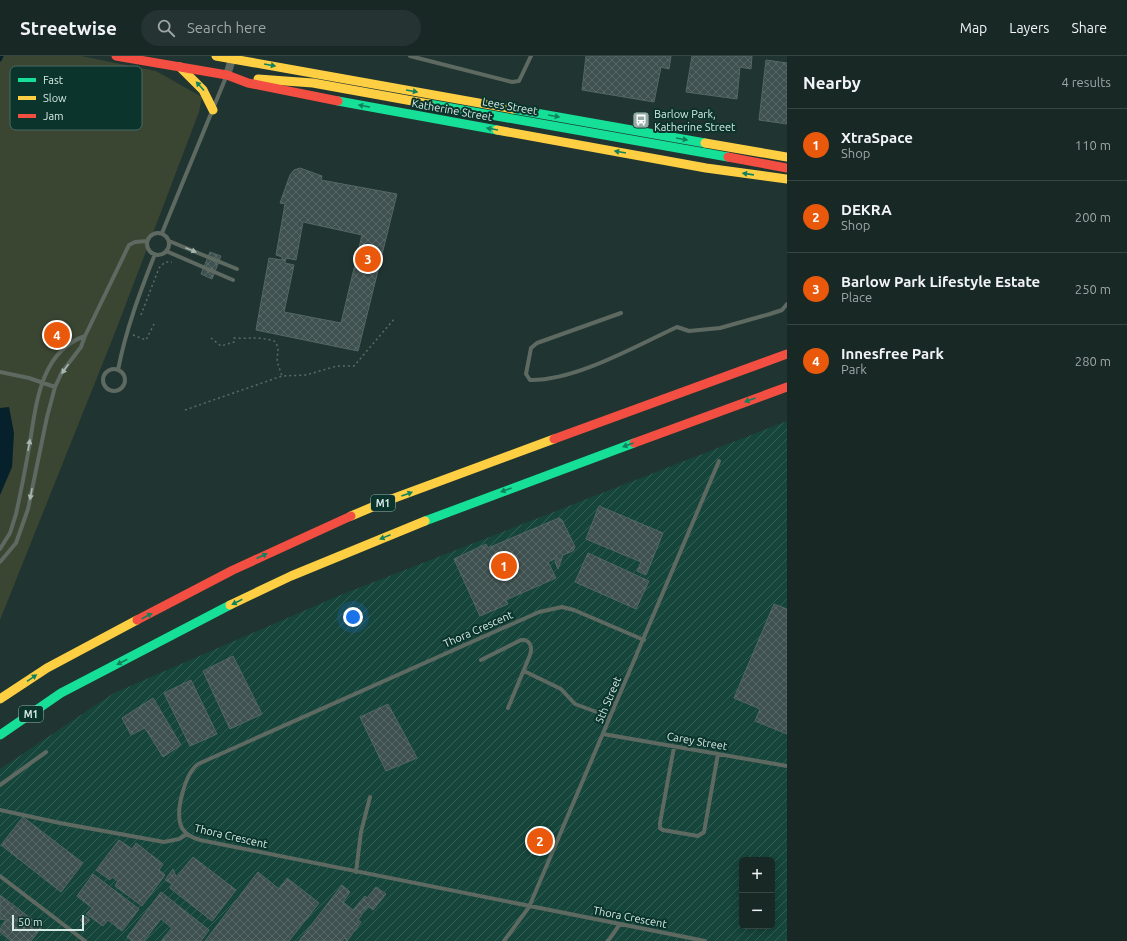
<!DOCTYPE html>
<html lang="en">
<head>
<meta charset="utf-8">
<style>
  body { margin:0; font-family:Ubuntu,sans-serif; background:#253432; color:#f1f3f6 }
  .controls { position:absolute; right:12px; bottom:12px; display:grid; overflow:hidden; border-radius:6px; box-shadow:0 2px 10px #0003 }
  .controls button { width:36px; height:36px; display:grid; place-items:center; padding:0; border:0; border-bottom:1px solid #364442; background:#182825; color:#f1f3f6; font:20px sans-serif }
  .scale { position:absolute; left:12px; bottom:10px; width:72px; box-sizing:border-box; padding-left:4px; border:2px solid #d6ebe5; border-top:0; font-size:11px; line-height:14px; white-space:nowrap; color:#d6ebe5; -webkit-text-stroke:3px #0b342c; paint-order:stroke }
  .you { position:absolute; left:353px; top:561px; width:14px; height:14px; margin:-10px; border:3px solid #fff; border-radius:50%; background:#1a73e8; box-shadow:0 0 0 6px #1a73e833 }
  .badge { display:grid; place-items:center; width:26px; height:26px; border-radius:50%; background:#ea580c; color:#fff; font-size:13px; font-weight:700 }
  .pin { position:absolute; translate:-50% -50%; border:2px solid #fff; box-shadow:0 1px 4px #0006 }
  .list { margin:0; padding:0; list-style:none }
  h2 { display:flex; justify-content:space-between; align-items:center; height:52px; margin:0; padding:0 16px; font-size:17px }
  h2 small { font-size:13px; font-weight:400; color:#9fa6a7 }
  .list li { display:grid; grid-template-columns:26px 1fr auto; gap:12px; align-items:center; box-sizing:border-box; height:72px; padding:0 16px; border-top:1px solid #364442 }
  .list b { display:block; font-size:15px; white-space:nowrap }
  .list p { margin:0; font-size:13px; white-space:nowrap; color:#9fa6a7 }
  .list em { font-size:13px; font-style:normal; color:#9fa6a7 }
  .icon { flex:none; width:22px; height:22px; fill:none; stroke:currentColor; stroke-width:2; stroke-linecap:round; stroke-linejoin:round }
  .map { position:relative; flex:none; width:787px; height:885px; overflow:hidden }
  header { display:flex; align-items:center; gap:24px; box-sizing:border-box; height:56px; padding:0 20px; background:#182825; border-bottom:1px solid #364442 }
  header strong { font-size:19px }
  nav { display:flex; gap:22px; margin-inline-start:auto; font-size:14px }
  .search { width:280px; height:36px; background:#253432; display:flex; align-items:center; gap:10px; box-sizing:border-box; padding:0 14px; border-radius:22px; color:#9fa6a7; font-size:15px }
  main { display:flex }
  aside { flex:1; background:#182825 }
  .map>svg:first-child { display:block }
  .industrial { fill:url(#industrial-furrows); fill-rule:evenodd }
  .park { fill:#3a4532 }
  .water { fill:#06212b }
  .lines { fill:none; stroke-linecap:round; stroke-linejoin:round }
  .stream { stroke:#06212b; stroke-width:3 }
  .building { fill:url(#building-cross-hatch); stroke:#546665; fill-rule:evenodd }
  .path { stroke:#5d6b65; stroke-width:1.5; stroke-dasharray:2 3; stroke-linecap:butt }
  .lane { stroke:#5d6961; stroke-width:4 }
  .street { stroke:#5d6961; stroke-width:8 }
  .fast { stroke:#16e098; stroke-width:9 }
  .slow { stroke:#ffcf43; stroke-width:9 }
  .jam { stroke:#f24e42; stroke-width:9 }
  .oneway { fill:#10815d }
  .oneway2 { fill:#a6b7b0 }
  .labels { text-anchor:middle; dominant-baseline:central; stroke-width:4; stroke-linejoin:round; paint-order:stroke }
  .shield { fill:#0b342c; stroke:#99b4ae; stroke-width:1 }
  .shield-label { font-size:10px; font-weight:bold; fill:#d6ebe5 }
  .street-label { font-size:11px; fill:#d6ebe5; stroke:#0b342c }
  .poi-label { font-size:11px; fill:#d6ebe5; stroke:#0b342c; text-anchor:start }
  .key { fill:#0b342c; stroke:#486b64; stroke-width:1 }
  .key-label { font-size:11px; fill:#d6ebe5 }
</style>
</head>
<body>
<header>
<strong>Streetwise</strong>
<div class="search"><svg class="icon" aria-label="search" viewBox="0 0 24 24"><circle cx="10" cy="10" r="6"/><path d="M15 15l6 6"/></svg>Search here</div>
<nav><a>Map</a><a>Layers</a><a>Share</a></nav>
</header>
<main>
<div class="map">
<svg width="787" height="885" viewBox="0 0 787 885">
  <defs>
    <pattern id="industrial-furrows" width="10" height="10" patternUnits="userSpaceOnUse"><rect width="10" height="10" fill="#16453b"/><path d="M-1 1l2-2M0 10L10 0M9 11l2-2" fill="none" stroke="#376057"/></pattern>
    <pattern id="building-cross-hatch" width="8" height="8" patternUnits="userSpaceOnUse"><rect width="8" height="8" fill="#3e504f"/><path d="M0 0l8 8M0 8l8-8" fill="none" stroke="#596968"/></pattern>
  </defs>
  <rect width="100%" height="100%" fill="#203531"/>
  <path class="industrial" d="M787,365V885H0V713L114,637L338,540ZM742,804H772V870H742Z"/>
  <path class="park" d="M4,0H81L156,15L202,41L199,56L116,274L0,564V4Z"/>
  <path class="water" d="M9,351L14,377L12,411L0,439V352Z"/>
  <g class="lines">
    <path class="stream" d="M0,4L2,0"/>
  </g>
  <path class="building" d="M586,0H671L669,13L661,11L654,46L582,34Z
    M692,0H752L751,13L740,11L737,43L686,36Z
    M766,4L787,7V68L759,64Z
    M300,112L322,120L321,124L397,138L358,295L256,274L269,202L282,204V201L276,199L285,148L280,147L290,119L294,114ZM303,166L362,179L341,267L284,256L294,209L285,207L286,202L296,204Z
    M210,196L221,200L212,223L201,218Z
    M599,450L663,477L646,519L637,515L641,506L586,483Z
    M559,462L562,464L575,491L573,495L563,499L558,513L555,506L557,502L548,506L556,522L506,544L508,548L480,560L454,503L486,488L488,492Z
    M588,497L649,525L636,553L575,526Z
    M774,548L787,553V678L755,665L760,653L734,642Z
    M233,600L262,658L230,673L203,615Z
    M191,624L217,678L190,690L164,637Z
    M153,642L181,689L163,701L145,672L131,679L122,662Z
    M388,648L417,702L386,715L360,661Z
    M23,761L83,807L61,836L1,789Z
    M119,784L132,793L136,787L163,808L159,814L165,819L142,850L115,830L118,825L112,821L110,824L96,814Z
    M193,801L236,834L212,865L170,832L172,828L165,824L173,813L176,821Z
    M258,816L279,833L287,822L319,847L289,885H205Z
    M93,818L139,853L122,875L108,864L103,870L86,858L92,852L77,840Z
    M342,829L350,836L343,846L353,854L365,840L367,842L376,831L386,838L373,854L368,850L358,864L361,866L347,885L345,882L342,885H299Z
    M161,836L209,874L201,885H161L172,872L161,863L144,885H132L127,881Z
    M0,839L42,871L31,885H11L0,876V873L6,864L0,863Z
    M85,860L90,864L85,869L80,864Z"/>
  <g class="lines">
    <path class="path" d="M141,259L159,212L165,206H172
      M133,279L146,284L154,268
      M211,282L221,290L234,286V282C249,283 263,280 276,286L278,293L277,305L282,320
      M185,354L282,320L306,319L337,310H354L395,262"/>
    <path class="lane" d="M410,0L512,26L519,25L531,0
      M162,177L226,21
      M147 188a11 11 0 1 1 22 0a11 11 0 1 1-22 0Z
      M169,185L237,213
      M166,195L233,224
      M621,257L537,287L531,292L526,318L530,324C575,325 636,290 677,271L689,275L720,272L770,258L782,254L787,248
      M103 324a11 11 0 1 1 22 0a11 11 0 1 1-22 0Z
      M118,314C126,273 140,236 155,198
      M0,316L29,322L55,331
      M0,493L10,477L16,458C21,436 25,414 29,392C36,351 39,296 85,280
      M0,506L16,487L28,453L47,361L55,331L62,316L81,291L85,280L129,189L135,186L147,185
      M644,584L574,554L562,551L539,556L198,708C185,718 174,757 182,772C186,779 193,782 200,784L705,885
      M481,604L521,584H525C532,587 532,593 530,599L508,652
      M524,615L561,633L575,648L610,661
      M603,678L787,710
      M674,691L660,767V772L663,774L698,780L704,776L718,698
      M0,729L46,696
      M0,754L60,767L164,786L179,783L187,778
      M356,816L361,776L370,741
      M0,820L85,885
      M504,885L529,851L719,405
      M608,885L620,868"/>
    <path class="street" d="M227,19L233,0"/>
    <path class="fast" d="M338,45L497,74
      M429,48L728,101
      M513,53L705,87
      M425,465L634,387
      M0,679L61,637L230,549"/>
    <path class="slow" d="M216,0L513,53
      M180,11L203,34L213,54
      M258,23L313,27L429,48
      M497,74L706,112L787,123
      M705,87L787,101
      M351,460L389,444L554,383
      M230,549L291,520L425,465
      M0,643L47,612L137,564"/>
    <path class="jam" d="M116,0L227,19L248,27L338,45
      M728,101L787,112
      M554,383L787,298
      M634,387L787,331
      M137,564L233,514L351,460"/>
  </g>
  <defs><path id="oneway-solid" d="M-6-.8H1V-3.2L6.5 0L1 3.2V.8H-6Z"/></defs>
  <g class="oneway">
    <use href="#oneway-solid" transform="translate(270 9) rotate(10)"/>
    <use href="#oneway-solid" transform="translate(200 30) rotate(-132)"/>
    <use href="#oneway-solid" transform="translate(412 35) rotate(10)"/>
    <use href="#oneway-solid" transform="translate(364 50) rotate(-169)"/>
    <use href="#oneway-solid" transform="translate(554 60) rotate(10)"/>
    <use href="#oneway-solid" transform="translate(492 73) rotate(-170)"/>
    <use href="#oneway-solid" transform="translate(682 83) rotate(10)"/>
    <use href="#oneway-solid" transform="translate(620 96) rotate(-170)"/>
    <use href="#oneway-solid" transform="translate(748 118) rotate(-172)"/>
    <use href="#oneway-solid" transform="translate(750 344) rotate(160)"/>
    <use href="#oneway-solid" transform="translate(628 389) rotate(160)"/>
    <use href="#oneway-solid" transform="translate(506 434) rotate(160)"/>
    <use href="#oneway-solid" transform="translate(407 438) rotate(-20)"/>
    <use href="#oneway-solid" transform="translate(385 481) rotate(158)"/>
    <use href="#oneway-solid" transform="translate(262 500) rotate(-25)"/>
    <use href="#oneway-solid" transform="translate(237 546) rotate(153)"/>
    <use href="#oneway-solid" transform="translate(147 560) rotate(-28)"/>
    <use href="#oneway-solid" transform="translate(122 606) rotate(153)"/>
    <use href="#oneway-solid" transform="translate(32 622) rotate(-34)"/>
  </g>
  <g class="oneway2">
    <use href="#oneway-solid" transform="translate(191 194) rotate(22)"/>
    <use href="#oneway-solid" transform="translate(65 313) rotate(125)"/>
    <use href="#oneway-solid" transform="translate(29 389) rotate(-80)"/>
    <use href="#oneway-solid" transform="translate(31 438) rotate(101)"/>
  </g>
  <defs>
    <g id="bus-square" transform="scale(0.9)"><rect x="-9" y="-9" width="18" height="18" rx="4" fill="#96aba6" stroke="#0b342c"/><path d="M-5-6H5V4H4V6H2V4H-2V6H-4V4H-5ZM-3.5-4V0h7V-4ZM-3.5 1.2v1.5H-2V1.2ZM2 1.2v1.5H3.5V1.2Z" fill="#fff"/></g>
  </defs>
  <g fill-rule="evenodd">
    <use href="#bus-square" x="641" y="64"/>
  </g>
  <g class="labels">
    <g class="shield">
      <rect x="371" y="439" width="24" height="16" rx="3"/>
      <rect x="19" y="650" width="24" height="16" rx="3"/>
    </g>
    <g class="shield-label">
      <text x="383" y="447">M1</text>
      <text x="31" y="658">M1</text>
    </g>
    <g class="street-label">
      <text transform="translate(510 50) rotate(10)">Lees Street</text>
      <text transform="translate(452 54) rotate(10)">Katherine Street</text>
      <text transform="translate(478 573) rotate(-24)">Thora Crescent</text>
      <text transform="translate(608 644) rotate(-67)">5th Street</text>
      <text transform="translate(697 685) rotate(10)">Carey Street</text>
      <text transform="translate(231 780) rotate(13)">Thora Crescent</text>
      <text transform="translate(630 861) rotate(11)">Thora Crescent</text>
    </g>
    <g class="poi-label">
      <text x="654" y="58">Barlow Park,<tspan x="654" dy="13">Katherine Street</tspan></text>
    </g>
  </g>
  <rect x="10" y="10" width="132" height="64" rx="6" class="key"/>
  <rect x="18" y="22" width="18" height="4" fill="#16e098"/>
  <rect x="18" y="40" width="18" height="4" fill="#ffcf43"/>
  <rect x="18" y="58" width="18" height="4" fill="#f24e42"/>
  <g class="key-label">
    <text x="43" y="28">Fast</text>
    <text x="43" y="46">Slow</text>
    <text x="43" y="64">Jam</text>
  </g>
</svg>
<div class="controls">
<button>+</button>
<button>−</button>
</div>
<div class="scale">50 m</div>
<div class="you"></div>
<div class="pin badge" style="left:504px;top:510px">1</div>
<div class="pin badge" style="left:540px;top:785px">2</div>
<div class="pin badge" style="left:368px;top:203px">3</div>
<div class="pin badge" style="left:57px;top:279px">4</div>
</div>
<aside>
<h2>Nearby<small>4 results</small></h2>
<ul class="list">
<li><span class="badge">1</span><div><b>XtraSpace</b><p>Shop</p></div><em>110 m</em></li>
<li><span class="badge">2</span><div><b>DEKRA</b><p>Shop</p></div><em>200 m</em></li>
<li><span class="badge">3</span><div><b>Barlow Park Lifestyle Estate</b><p>Place</p></div><em>250 m</em></li>
<li><span class="badge">4</span><div><b>Innesfree Park</b><p>Park</p></div><em>280 m</em></li>
</ul>
</aside>
</main>
</body>
</html>
